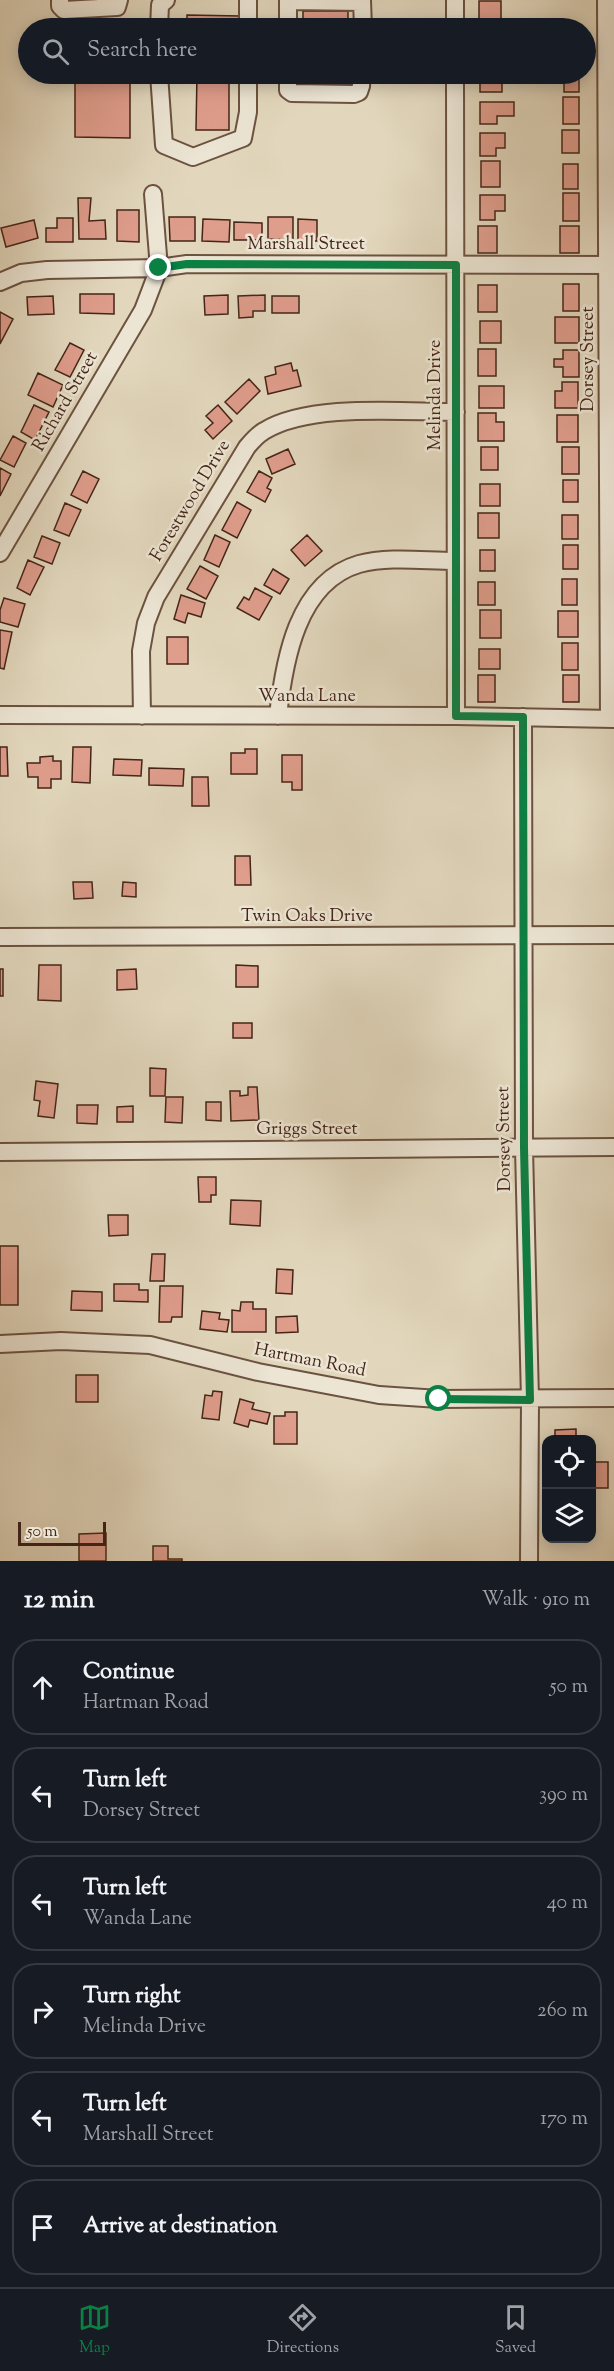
<!DOCTYPE html>
<html lang="en">
<head>
<meta charset="utf-8">
<style>
  body { margin:0; font-family:"Sorts Mill Goudy",serif; background:#20242c; color:#f1f3f6 }
  .controls { position:absolute; right:18px; bottom:18px; display:grid; overflow:hidden; border-radius:12px; box-shadow:0 3px 15px #0003 }
  .controls button { width:54px; height:54px; display:grid; place-items:center; padding:0; border:0; border-bottom:2px solid #363941; background:#171b24; color:#f1f3f6; font:30px sans-serif }
  .scale { position:absolute; left:18px; bottom:15px; width:88px; box-sizing:border-box; padding-left:6px; border:3px solid #442517; border-top:0; font-size:16px; line-height:21px; white-space:nowrap; color:#442517; -webkit-text-stroke:4px #ece5d4; paint-order:stroke }
  .stop { position:absolute; width:18px; height:18px; margin:-14px; border:4px solid #0b8043; border-radius:50%; background:#fff }
  .stop.end { background:#0b8043; border-color:#fff; box-shadow:0 2px 6px #0008 }
  .list { margin:0; padding:0; list-style:none }
  h2 { display:flex; justify-content:space-between; align-items:center; height:78px; margin:0; padding:0 24px; font-size:26px }
  h2 small { font-size:20px; font-weight:400; color:#9ea1a6 }
  .list li { display:grid; grid-template-columns:39px 1fr auto; gap:18px; align-items:center; box-sizing:border-box; height:96px; margin:0 12px 12px; padding:0 12px; border:2px solid #363941; border-radius:24px }
  .list b { display:block; font-size:22px; white-space:nowrap }
  .list p { margin:0; font-size:20px; white-space:nowrap; color:#9ea1a6 }
  .list em { font-size:20px; font-style:normal; color:#9ea1a6 }
  .icon { flex:none; width:33px; height:33px; fill:none; stroke:currentColor; stroke-width:2; stroke-linecap:round; stroke-linejoin:round }
  .map { position:relative; flex:none; width:614px; height:1561px; overflow:hidden }
  .search { position:absolute; background:#171b24; box-shadow:0 3px 15px #0003; left:18px; right:18px; top:18px; height:66px; display:flex; align-items:center; gap:15px; box-sizing:border-box; padding:0 21px; border-radius:33px; color:#9ea1a6; font-size:22px }
  .sheet { height:726px; background:#171b24 }
  nav { display:flex; justify-content:space-around; align-items:center; box-sizing:border-box; height:84px; border-top:2px solid #363941; background:#171b24; font-size:16px; color:#9ea1a6 }
  nav a { display:grid; justify-items:center; gap:3px }
  nav .on { color:#0b8043 }
  .map>svg:first-child { display:block }
  .building { fill:#df9d8c; stroke:#442517; stroke-width:1.5 }
  .lines { fill:none; stroke-linecap:round; stroke-linejoin:round }
  .minor-casing { stroke:#6c5240; stroke-width:20 }
  .minor { stroke:#ece5d4; stroke-width:16 }
  .route { stroke:#0b8043; stroke-width:8 }
  .labels { text-anchor:middle; dominant-baseline:central; stroke-width:5; stroke-linejoin:round; paint-order:stroke }
  .street-label { font-size:18px; fill:#442517; stroke:#ece5d4 }
</style>
</head>
<body>
<div class="map">
<svg width="614" height="1561" viewBox="0 0 614 1561">
  <rect width="100%" height="100%" fill="#e2d7bd"/>
  <filter id="stains"><feTurbulence type="fractalNoise" baseFrequency=".00333" numOctaves="4"/><feColorMatrix values="0 0 0 0 .2 0 0 0 0 .09 0 0 0 0 .02 0 0 0 .5 -.17"/></filter>
  <radialGradient id="worn" r=".72"><stop offset=".6" stop-color="#630" stop-opacity="0"/><stop offset="1" stop-color="#630" stop-opacity=".3"/></radialGradient>
  <path class="building" d="M479,1H501V28H479Z
    M303,11H348V28H303Z
    M187,15L240,16V28H187Z
    M75,74H130V138L75,137Z
    M197,74H229V130H196Z
    M303,74H347V82H303Z
    M480,74H502V92H480Z
    M564,74H579V92H564Z
    M563,97H579V124H563Z
    M480,102H514V116H497V124H480Z
    M562,130H579V153H562Z
    M480,133H505V148H496V156H480Z
    M481,161H500V187H481Z
    M563,164H578V189H563Z
    M563,193H579V221H563Z
    M480,195H505V211H495V220H480Z
    M78,198H91L89,221L105,220L106,239H79Z
    M117,210H139V242L117,241Z
    M169,217H195V241H170Z
    M268,217H293V240L268,239Z
    M57,218H73V242H46V228H57Z
    M203,219L230,220L229,242L202,241Z
    M298,219L317,220V241H298Z
    M34,220L38,238L6,247L1,228Z
    M234,222L262,223V240H234Z
    M478,226H497V253H478Z
    M560,226H579V253H560Z
    M563,284H579V311H563Z
    M478,285H497V312H478Z
    M80,294H114V314L80,313Z
    M228,295V314L205,315L204,296Z
    M265,295V311H253V317L239,318L238,296Z
    M53,296L54,314L28,315L27,297Z
    M272,296H299V313H272Z
    M0,312L13,319L0,344Z
    M555,317H579V343H555Z
    M480,321H501V343H480Z
    M70,343L84,350L70,377L55,370Z
    M478,349H496V376H478Z
    M563,350H579V377H563V367H554V359H563Z
    M291,363L293,371L297,370L301,386L268,394L265,377L276,374L275,367Z
    M38,373L63,385L53,407L28,395Z
    M249,379L260,391L237,414L225,402Z
    M562,382H578V408H555V391H562Z
    M479,386H504V408H479Z
    M34,405L49,412L35,440L21,432Z
    M218,405L232,421L213,439L205,430L213,423L206,416Z
    M478,413H496V422H504V441H478Z
    M557,415H578V442H557Z
    M13,436L26,443L14,467L0,460Z
    M481,447H498V470H481Z
    M562,447H579V474H562Z
    M288,449L295,464L272,474L266,459Z
    M0,468L11,474L0,496Z
    M83,471L99,479L87,503L71,495Z
    M259,471L272,478L267,488L271,490L265,502L247,492Z
    M563,480H578V502H563Z
    M480,484H500V506H480Z
    M237,502L251,510L237,538L222,530Z
    M65,503L81,510L69,536L54,530Z
    M478,513H499V538H478Z
    M562,515H578V539H562Z
    M215,535L230,542L219,567L204,560Z
    M307,535L322,551L305,566L291,550Z
    M42,536L60,543L52,564L34,557Z
    M563,545H578V569H563Z
    M480,550H495V571H480Z
    M28,560L44,567L30,595L17,588Z
    M200,566L218,576L206,599L187,589Z
    M273,569L289,579L280,594L264,585Z
    M562,579H577V605H562Z
    M478,582H495V605H478Z
    M255,588L272,597L259,620L237,608L244,597L249,600Z
    M181,595L205,603L201,617L188,613L185,623L174,619Z
    M4,598L25,604L18,627L0,622V610Z
    M480,610H501V638H480Z
    M558,611H578V637H558Z
    M0,630L12,632L4,669L0,668Z
    M167,637H188V664H167Z
    M562,643H578V670H562Z
    M479,649H500V669H479Z
    M478,675H495V702H478Z
    M563,675H579V702H563Z
    M0,747H7L8,776H0Z
    M73,747H91L90,783L72,782Z
    M245,749H257V774H231V753H245Z
    M282,755H302V790H292V782H282Z
    M53,756V761H61V779H51V788H38V777H28L27,763H40V757Z
    M114,759L142,760L141,776L113,775Z
    M149,768L184,769L183,786L149,785Z
    M192,777H208L209,806H192Z
    M235,856H250L251,885H235Z
    M73,882H92L93,898L74,899Z
    M123,882L136,883V897L122,896Z
    M39,965H61V1001L38,1000Z
    M236,965L258,966V987H236Z
    M0,969H3V996H0Z
    M136,969L137,989L117,990V970Z
    M233,1023H252V1038H233Z
    M150,1068L166,1069L165,1096H150Z
    M36,1081L58,1084L54,1118L38,1116L40,1101L34,1100Z
    M248,1087H257L259,1120L231,1121L230,1091H240V1096L248,1095Z
    M166,1097H183L182,1123L165,1122Z
    M206,1102H221V1121L206,1120Z
    M77,1105H98L97,1124L77,1123Z
    M133,1106V1122H117V1107Z
    M198,1177H216V1195H211V1202H199Z
    M231,1200L261,1201L260,1226L230,1224Z
    M108,1215H128V1235L109,1236Z
    M0,1246H18V1305H0Z
    M152,1254H165L164,1281H150Z
    M277,1269L293,1270L292,1294L276,1293Z
    M114,1284H139V1290H148V1302L114,1301Z
    M160,1286H183L182,1317H172L171,1322H159Z
    M72,1291L102,1292V1311L71,1310Z
    M241,1302H253V1309H266V1332H232V1310L240,1311Z
    M202,1311L220,1313L219,1319L229,1320L227,1332L200,1329Z
    M297,1316L298,1332L276,1333V1317Z
    M76,1375H98V1402H76Z
    M213,1391L222,1392L219,1420L202,1418L205,1395L212,1396Z
    M240,1399L254,1403L252,1409L270,1413L267,1424L250,1420L248,1427L234,1423Z
    M285,1412H297V1444H274V1416H285Z
    M576,1429V1440H555V1430Z
    M592,1462H608V1488H592Z
    M106,1533V1561H79V1534Z
    M153,1546H168V1559H182V1561H153Z"/>
  <g class="lines">
    <g class="minor-casing">
      <path id="minor" d="M60,0V6L64,10L117,7L119,0
        M248,0V28
        M362,0L363,28
        M455,0V28
        M606,0L609,719
        M288,1L362,2
        M159,28L160,5L166,0
        M288,28V0
        M159,74L164,145L193,157L243,138L248,112V74
        M288,74V90L292,93L354,94L359,92L361,86L362,74
        M455,74L456,716
        M0,282L21,273L47,270L159,268L187,264L614,265
        M0,553L143,310L159,268L153,194
        M0,715L456,716L614,719
        M142,716L141,651L146,623L156,597L247,447C252,441 257,435 264,431C310,403 401,412 456,412
        M278,716C284,661 297,582 359,564C389,556 424,561 455,561
        M523,717L524,1148L530,1400L529,1561
        M0,937L614,935
        M0,1152L614,1147
        M0,1344L61,1341L150,1345L258,1372L379,1395L439,1399L614,1398"/>
    </g>
    <use href="#minor" class="minor"/>
  </g>
  <g class="lines">
    <path class="route" d="M159,268L187,264L456,265V716L523,717L524,1148L530,1400L439,1399"/>
  </g>
  <g class="labels">
    <g class="street-label">
      <text x="306" y="245">Marshall Street</text>
      <text transform="translate(589 359) rotate(-90)">Dorsey Street</text>
      <text transform="translate(436 395) rotate(-90)">Melinda Drive</text>
      <text transform="translate(66 402) rotate(-60)">Richard Street</text>
      <text transform="translate(191 501) rotate(-59)">Forestwood Drive</text>
      <text x="307" y="697">Wanda Lane</text>
      <text x="307" y="917">Twin Oaks Drive</text>
      <text x="307" y="1130">Griggs Street</text>
      <text transform="translate(505 1139) rotate(-91)">Dorsey Street</text>
      <text transform="translate(310 1361) rotate(11)">Hartman Road</text>
    </g>
  </g>
  <rect width="100%" height="100%" filter="url(#stains)"/>
  <rect width="100%" height="100%" fill="url(#worn)"/>
</svg>
<div class="controls">
<button><svg class="icon" aria-label="locate" viewBox="0 0 24 24"><circle cx="12" cy="12" r="6"/><path d="M12 2v4M12 18v4M2 12h4M18 12h4"/></svg></button>
<button><svg class="icon" aria-label="layers" viewBox="0 0 24 24"><path d="M12 4l9 5-9 5-9-5zM3 14l9 5 9-5"/></svg></button>
</div>
<div class="scale">50 m</div>
<div class="stop" style="left:439px;top:1399px"></div>
<div class="stop end" style="left:159px;top:268px"></div>
<div class="search"><svg class="icon" aria-label="search" viewBox="0 0 24 24"><circle cx="10" cy="10" r="6"/><path d="M15 15l6 6"/></svg>Search here</div>
</div>
<section class="sheet">
<h2>12 min<small>Walk · 910 m</small></h2>
<ul class="list">
<li><svg class="icon" aria-label="ahead" viewBox="0 0 24 24"><path d="M12 20V5M6 11l6-6 6 6"/></svg><div><b>Continue</b><p>Hartman Road</p></div><em>50 m</em></li>
<li><svg class="icon" aria-label="left" viewBox="0 0 24 24"><path d="M17 20v-9H6M10 6l-5 5 5 5"/></svg><div><b>Turn left</b><p>Dorsey Street</p></div><em>390 m</em></li>
<li><svg class="icon" aria-label="left" viewBox="0 0 24 24"><path d="M17 20v-9H6M10 6l-5 5 5 5"/></svg><div><b>Turn left</b><p>Wanda Lane</p></div><em>40 m</em></li>
<li><svg class="icon" aria-label="right" viewBox="0 0 24 24"><path d="M7 20v-9h11M14 6l5 5-5 5"/></svg><div><b>Turn right</b><p>Melinda Drive</p></div><em>260 m</em></li>
<li><svg class="icon" aria-label="left" viewBox="0 0 24 24"><path d="M17 20v-9H6M10 6l-5 5 5 5"/></svg><div><b>Turn left</b><p>Marshall Street</p></div><em>170 m</em></li>
<li><svg class="icon" aria-label="arrive" viewBox="0 0 24 24"><path d="M6 21V4h12l-3 4 3 4H6"/></svg><div><b>Arrive at destination</b></div></li>
</ul>
</section>
<nav>
<a class="on"><svg class="icon" aria-label="map" viewBox="0 0 24 24"><path d="M3 6l6-2 6 2 6-2v14l-6 2-6-2-6 2zM9 4v14M15 6v14"/></svg>Map</a>
<a><svg class="icon" aria-label="directions" viewBox="0 0 24 24"><path d="M12 3l9 9-9 9-9-9zM9 14v-3h6M13 9l2 2-2 2"/></svg>Directions</a>
<a><svg class="icon" aria-label="saved" viewBox="0 0 24 24"><path d="M7 4h10v16l-5-4-5 4z"/></svg>Saved</a>
</nav>
</body>
</html>
